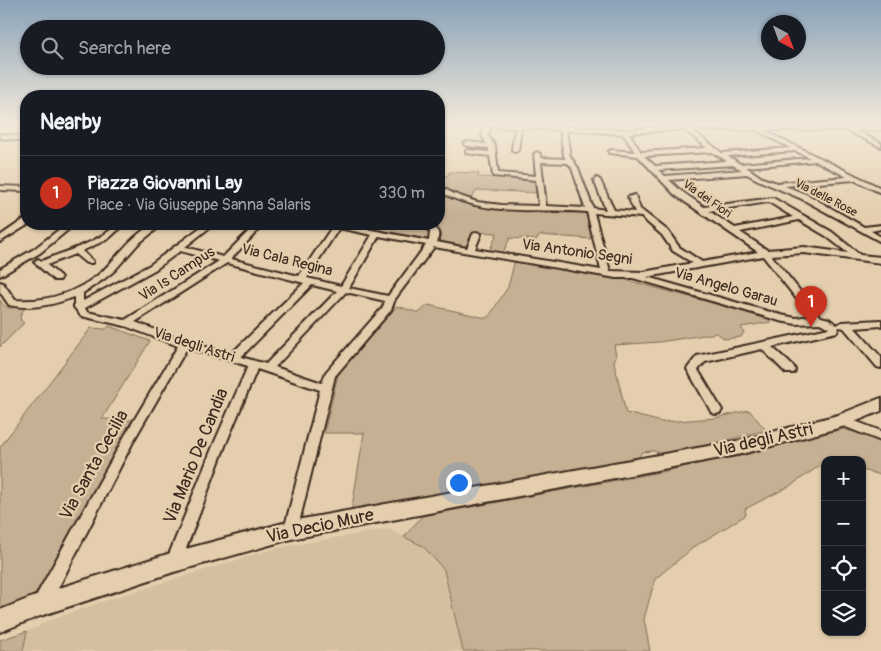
<!DOCTYPE html>
<html lang="en">
<head>
<meta charset="utf-8">
<style>
  body { margin:0; font-family:Pangolin,sans-serif; background:#242831; color:#f1f3f6 }
  .controls { position:absolute; right:15px; bottom:15px; display:grid; overflow:hidden; border-radius:10px; box-shadow:0 1px 4px #0004 }
  .controls button { width:45px; height:45px; display:grid; place-items:center; padding:0; border:0; border-bottom:1px solid #363941; background:#171b24; color:#f1f3f6; font:25px sans-serif }
  .compass { position:absolute; left:761px; top:15px; width:45px; height:45px; border-radius:50%; background:#171b24; box-shadow:0 1px 4px #0004; rotate:139deg }
  .you { position:absolute; left:458px; top:482px; width:18px; height:18px; margin:-12px; border:4px solid #fff; border-radius:50%; background:#1a73e8; box-shadow:0 0 0 8px #1a73e833 }
  .badge { display:grid; place-items:center; width:32px; height:32px; border-radius:50%; background:#c8321e; color:#fff; font-size:16px; font-weight:700 }
  .pin { position:absolute; translate:-50% -41px; filter:drop-shadow(0 1px 2px #0008) }
  .pin::after { content:''; position:absolute; top:26px; width:18px; height:15px; background:inherit; clip-path:polygon(0 0,100% 0,50% 100%) }
  .list { margin:0; padding:0; list-style:none }
  h2 { display:flex; justify-content:space-between; align-items:center; height:65px; margin:0; padding:0 20px; font-size:21px }
  h2 small { font-size:16px; font-weight:400; color:#9ea1a6 }
  .list li { display:grid; grid-template-columns:32px 1fr auto; gap:15px; align-items:center; box-sizing:border-box; height:75px; padding:0 20px; border-top:1px solid #363941 }
  .list b { display:block; font-size:19px; white-space:nowrap }
  .list p { margin:0; font-size:16px; white-space:nowrap; color:#9ea1a6 }
  .list em { font-size:16px; font-style:normal; color:#9ea1a6 }
  .icon { flex:none; width:28px; height:28px; fill:none; stroke:currentColor; stroke-width:2; stroke-linecap:round; stroke-linejoin:round }
  .map { position:relative; flex:none; width:881px; height:651px; overflow:hidden }
  .search { position:absolute; background:#171b24; box-shadow:0 1px 4px #0004; left:20px; top:20px; width:425px; height:55px; display:flex; align-items:center; gap:12px; box-sizing:border-box; padding:0 18px; border-radius:28px; color:#9ea1a6; font-size:19px }
  .panel { position:absolute; background:#171b24; box-shadow:0 1px 4px #0004; left:20px; top:90px; width:425px; height:140px; border-radius:20px }
  .map>svg:first-child { display:block }
  .built { fill:#d4bfa0 }
  .green { fill:#c5b093; stroke:#806d58 }
  .lines { fill:none; stroke-linecap:round; stroke-linejoin:round }
  .street-casing { stroke:#3b2a1e; stroke-width:4 }
  .secondary-casing { stroke:#3b2a1e; stroke-width:4 }
  .street { fill:#e4cead; fill-rule:evenodd }
  .secondary { fill:#e4cead; fill-rule:evenodd }
  .labels { text-anchor:middle; dominant-baseline:central; stroke-width:4.5; stroke-linejoin:round; paint-order:stroke }
  .far-street-label { font-size:12px; fill:#3b2a1e; stroke:#e4cead }
  .street-label { font-size:15px; fill:#3b2a1e; stroke:#e4cead }
  .near-street-label { font-size:18px; fill:#3b2a1e; stroke:#e4cead }
</style>
</head>
<body>
<div class="map">
<svg width="881" height="651" viewBox="0 0 881 651">
  <rect width="100%" height="100%" fill="#e4cead"/>
  <filter id="ink" filterUnits="userSpaceOnUse"><feTurbulence type="fractalNoise" baseFrequency=".02" numOctaves="2"/><feDisplacementMap in="SourceGraphic" scale="10" xChannelSelector="R" yChannelSelector="G"/><feConvolveMatrix kernelMatrix="1 2 1 2 8 2 1 2 1" color-interpolation-filters="sRGB"/></filter>
  <g filter="url(#ink)">
    <path class="built" d="M388,529L423,546L444,570L463,651H23L27,631L39,627L40,624L98,603L276,548Z"/>
    <path class="green" d="M449,172L479,173L478,177L535,179L537,193L477,190L470,200L451,193L439,184V175L448,176Z
      M439,191C467,211 500,209 532,209C550,210 568,211 586,213L591,239L540,235L536,240L510,238L503,253L489,252L497,233L474,232L466,247L441,243L439,240L441,237L440,232L429,224H439Z
      M342,224H413L431,232L430,240Z
      M515,260L619,278L772,319L771,322L741,327L744,332L741,337L725,339L717,333L659,342L614,345L616,356L614,362L626,413L662,422L716,418L749,410L766,430L667,456L654,451L642,452L637,459L351,513L364,433H324L338,375L397,306L419,313L428,305L486,318L490,315L508,287Z
      M0,300C7,313 13,306 25,307L20,316L21,321L24,323L0,347Z
      M109,326L150,341L102,419L132,420L41,589L30,600L0,609V447L91,328L106,329Z
      M843,429L881,439V475L862,470V460H825V462L790,486L745,509L746,515L694,547L655,579L644,619L650,651H463L444,570L423,546L404,537L422,516L666,471Z
      M27,631L23,651H0V640Z"/>
    <g class="lines">
      <g class="street-casing">
        <path id="street" d="M478,124H518L625,130L685,125L881,126V130H855L881,143V147L846,130H763L881,188V193L854,180L785,186L808,195L864,227L881,225V229L871,231L881,237V242L802,199L758,180L747,174L669,180L681,191L704,207L773,198L832,232L860,255L881,257V263L804,253L771,255L821,317L829,319L837,325L842,322L881,320V326L855,328L881,357V368L877,367L844,328L839,327L837,332L772,347L794,367L795,370L794,373H786L762,349L705,362L698,370L722,410L720,413L716,414L712,413L687,369L697,356L829,328L820,323L796,324L780,321L633,278H616L434,247L395,299L391,310L335,376L296,535L291,537L286,535L284,530L320,390L257,369L225,446L179,567L174,569L169,567L166,562L213,446L248,366L187,348L135,438L47,610L41,612L35,610L33,604L35,598L127,432L178,346L125,326L81,316L74,307V297C54,305 30,310 9,305L0,292V282L3,283L15,300C45,302 74,294 98,275C116,261 139,222 163,224L138,244L114,271L104,279L83,293V301L150,265L205,224H214L185,247L223,257L256,224H264L231,259L299,276L332,227L326,226L325,224H340L429,241L430,231L420,224H430C438,228 440,234 437,242L467,248L473,234L477,232L481,234L475,249L601,270L587,212C537,208 483,217 439,191V186L454,194L477,202L502,205L539,206L536,180L493,176L490,156L466,153V151L468,150L489,152V148L467,146L464,144L467,142L487,144L482,136L484,126ZM490,126L515,128L512,150L515,152L518,150L521,128L560,130L564,156L566,159L541,158L540,154L537,152L534,154L536,176L498,173L495,146L488,136ZM566,130L623,134L635,152L611,150L609,151V153L638,156L675,195L758,252L702,262L679,247L668,231L640,209L635,195L628,197L635,212L614,210L600,180L597,178L594,180L606,210L593,208L578,168L570,156ZM672,130H685L707,148L641,152L629,133ZM692,130H756L790,148L722,153ZM796,151L810,158L740,164L728,156ZM712,152L727,161L655,166L644,156ZM816,161L847,177L777,183L762,178L746,167ZM541,162L568,163L572,168L585,208L546,206ZM733,165L742,170L665,176L658,170ZM769,202L793,217L735,228L709,211ZM594,213L641,217L662,235L673,251L693,263L643,272L610,271ZM799,220L826,236L848,253L804,247L767,250L740,232ZM339,228L372,235L341,286L307,278ZM379,236L426,245L388,296L349,288ZM180,251L219,261L125,320L87,312L85,308L156,269ZM763,256L810,316L796,318L781,315L647,277ZM227,263L304,283L231,354L188,342L135,322ZM312,285L337,291L266,364L241,357ZM346,292L385,301L383,307L326,372L322,383L275,367Z
          M439,133L443,135V137H439Z
          M0,134L26,137V141L0,138Z
          M0,186L26,187V191L0,190Z
          M23,220H26V224H29L0,242V236Z
          M66,224H75L40,253L0,276V269L34,249Z
          M117,224H125L108,239L82,251L93,261L92,263H86L75,254L47,265L60,276L61,278L60,280H54L34,262L38,259L42,261C67,250 97,244 117,224Z
          M842,416L881,431V441L838,424L836,421L838,418Z"/>
      </g>
      <g class="secondary-casing">
        <path id="secondary" d="M881,398V411L842,427L742,454L291,539L174,572L40,616L0,632V610L40,594L174,552L291,521L742,440L838,415Z"/>
      </g>
      <use href="#street" class="street"/>
      <use href="#secondary" class="secondary"/>
    </g>
  </g>
  <linearGradient id="sky" x2="0" y2="1"><stop stop-color="#89a2b8"/><stop offset="0.58" stop-color="#f3e9da"/><stop offset="1" stop-color="#f3e9da" stop-opacity="0"/></linearGradient>
  <rect width="881" height="215" fill="url(#sky)"/>
  <g class="labels">
    <g class="far-street-label">
      <text transform="translate(826 198) rotate(27)">Via delle Rose</text>
      <text transform="translate(707 199) rotate(35)">Via dei Fiori</text>
    </g>
    <g class="street-label">
      <text transform="translate(577 252) rotate(8)">Via Antonio Segni</text>
      <text transform="translate(287 260) rotate(14)">Via Cala Regina</text>
      <text transform="translate(177 274) rotate(-33)">Via Is Campus</text>
      <text transform="translate(726 287) rotate(16)">Via Angelo Garau</text>
      <text transform="translate(194 345) rotate(18)">Via degli Astri</text>
    </g>
    <g class="near-street-label">
      <text transform="translate(763 440) rotate(-13)">Via degli Astri</text>
      <text transform="translate(196 456) rotate(-68)">Via Mario De Candia</text>
      <text transform="translate(94 465) rotate(-61)">Via Santa Cecilia</text>
      <text transform="translate(320 526) rotate(-12)">Via Decio Mure</text>
    </g>
  </g>
</svg>
<div class="controls">
<button>+</button>
<button>−</button>
<button><svg class="icon" aria-label="locate" viewBox="0 0 24 24"><circle cx="12" cy="12" r="6"/><path d="M12 2v4M12 18v4M2 12h4M18 12h4"/></svg></button>
<button><svg class="icon" aria-label="layers" viewBox="0 0 24 24"><path d="M12 4l9 5-9 5-9-5zM3 14l9 5 9-5"/></svg></button>
</div>
<svg class="compass" viewBox="-18 -18 36 36"><path d="M0-13l5 13h-10z" fill="#e53935"/><path d="M0 13l5-13h-10z" fill="#9ea1a6"/></svg>
<div class="you"></div>
<div class="pin badge" style="left:811px;top:327px">1</div>
<div class="search"><svg class="icon" aria-label="search" viewBox="0 0 24 24"><circle cx="10" cy="10" r="6"/><path d="M15 15l6 6"/></svg>Search here</div>
<section class="panel">
<h2>Nearby<small></small></h2>
<ul class="list">
<li><span class="badge">1</span><div><b>Piazza Giovanni Lay</b><p>Place · Via Giuseppe Sanna Salaris</p></div><em>330 m</em></li>
</ul>
</section>
</div>
</body>
</html>
